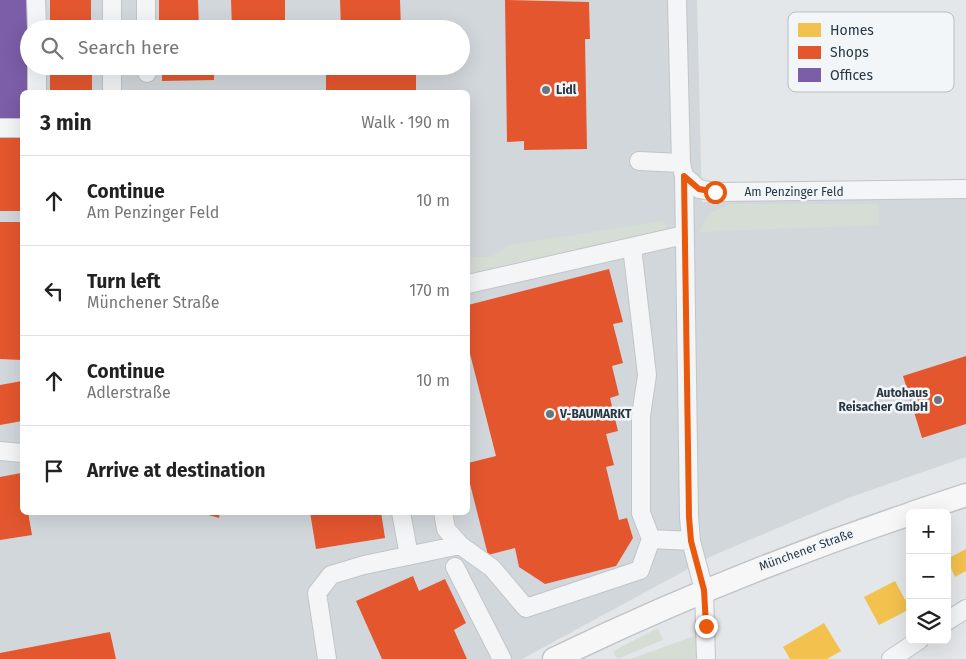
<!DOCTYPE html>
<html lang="en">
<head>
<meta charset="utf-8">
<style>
  body { margin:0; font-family:"Fira Sans",sans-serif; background:#f2f2f2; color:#222 }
  .controls { position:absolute; right:15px; bottom:15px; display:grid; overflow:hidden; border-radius:8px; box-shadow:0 5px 20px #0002 }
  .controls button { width:45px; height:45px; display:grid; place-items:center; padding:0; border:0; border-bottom:1px solid #e0e0e0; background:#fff; color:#222; font:25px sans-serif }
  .stop { position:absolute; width:15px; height:15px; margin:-11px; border:4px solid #ea580c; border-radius:50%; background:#fff }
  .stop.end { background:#ea580c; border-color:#fff; box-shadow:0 1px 5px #0008 }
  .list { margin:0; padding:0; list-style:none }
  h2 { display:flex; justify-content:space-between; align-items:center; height:65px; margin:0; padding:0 20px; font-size:21px }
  h2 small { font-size:16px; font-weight:400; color:#767676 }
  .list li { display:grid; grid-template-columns:32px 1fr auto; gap:15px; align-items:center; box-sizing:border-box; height:90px; padding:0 20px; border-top:1px solid #e0e0e0 }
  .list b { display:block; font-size:19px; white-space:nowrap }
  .list p { margin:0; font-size:16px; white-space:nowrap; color:#767676 }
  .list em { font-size:16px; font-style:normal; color:#767676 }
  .icon { flex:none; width:28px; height:28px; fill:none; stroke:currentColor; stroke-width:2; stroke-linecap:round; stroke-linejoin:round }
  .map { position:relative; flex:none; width:966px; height:659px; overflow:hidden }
  .search { position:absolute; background:#fff; box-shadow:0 5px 20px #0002; left:20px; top:20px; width:450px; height:55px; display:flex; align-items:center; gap:12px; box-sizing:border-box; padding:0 18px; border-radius:28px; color:#767676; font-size:19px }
  .panel { position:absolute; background:#fff; box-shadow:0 5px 20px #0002; left:20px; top:90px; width:450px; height:425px; border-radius:8px }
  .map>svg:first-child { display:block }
  .built { fill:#d2d7dc; fill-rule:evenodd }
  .green { fill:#d6ddd4 }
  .homes { fill:#f2c14e }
  .shops { fill:#e4572e }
  .offices { fill:#7b5ea7 }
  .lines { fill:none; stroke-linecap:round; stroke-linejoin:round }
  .minor-casing { stroke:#c2c5c7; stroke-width:20 }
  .major-casing { stroke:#c0c4c7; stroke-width:25 }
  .minor { stroke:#f3f5f6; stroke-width:18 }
  .major { stroke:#f7f7f7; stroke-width:22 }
  .route { stroke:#ea580c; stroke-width:6 }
  .poi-dot { fill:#6a757e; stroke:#f2f6f8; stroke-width:2 }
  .labels { text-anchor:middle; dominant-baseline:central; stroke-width:5; stroke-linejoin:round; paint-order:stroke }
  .poi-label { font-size:12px; font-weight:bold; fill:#293744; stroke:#f2f6f8; text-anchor:start }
  .street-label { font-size:12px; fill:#293744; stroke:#f2f6f8 }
  .key { fill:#f2f6f8; stroke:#b6bdc2; stroke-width:1 }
  .key-label { font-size:14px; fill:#293744 }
</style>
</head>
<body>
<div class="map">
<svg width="966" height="659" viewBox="0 0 966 659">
  <rect width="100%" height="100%" fill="#e4e7e9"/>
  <path class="built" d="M0,0H697L702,202L966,194V457L848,498L712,556L522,659H0ZM29,29H461V66H29ZM22,92H468V512H22Z"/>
  <path class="green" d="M730,204H876L879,210V225L699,232L710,213Z
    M662,221L670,231L468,279V257H491L510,245Z
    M658,628L663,640L617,659L613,651Z
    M700,634V659H630Z"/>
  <path class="homes" d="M966,549V571L955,577L947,559Z
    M895,581L910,609L879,625L864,597Z
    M824,623L841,651L827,659H790L783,647Z"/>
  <path class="shops" d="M50,0H91V29H50Z
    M159,0H198L199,29H159Z
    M231,0H285V29H232Z
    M340,0H400L401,29H341Z
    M505,0L589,2L590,39H585L587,149L524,150V141L507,142Z
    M50,66H92V92H50Z
    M162,66H214V80L162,81Z
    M342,66H416V92H326V68Z
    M0,136H22V211H0Z
    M0,222H22V360L0,359Z
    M609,269L623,322L613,324L623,363L612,366L619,395L610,398L618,431L606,434L614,465L606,467L619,520L627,518L633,538L616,566L545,584L519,567L515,548L488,555L468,476V463L496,456L468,346V305Z
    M966,356V424L922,438L903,376Z
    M22,381V421L0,425V385Z
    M21,473L22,512H28L32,535L0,540V477Z
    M198,512H220L219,518Z
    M310,512H381L385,538L316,549Z
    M413,576L419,591L445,579L466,623L454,630L467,659H382L356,601Z
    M110,632L116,659H0V653Z"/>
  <path class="offices" d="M0,0H29L30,92H22V121H0Z"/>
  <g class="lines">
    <g class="minor-casing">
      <path id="minor" d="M36,0L37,29
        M112,0V29
        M146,0V29
        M677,0L681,163L684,176L689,517L691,541L704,590L706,659
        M37,66V92
        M112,66V92
        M147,66V73
        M0,128H22
        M639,161L681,163
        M684,176L699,189L715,192L966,189
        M632,247L647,375L641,416V513L651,539
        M468,284L684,235
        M0,451L22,453
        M401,512L409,556
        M443,512L446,529L460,545
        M455,567L502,659
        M947,621L966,609
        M327,659L317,593L331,575L364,565L460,545L492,568L526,608L640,570L651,539L691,541
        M891,659L919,640"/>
    </g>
    <g class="major-casing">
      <path id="major" d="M912,513L966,495
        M554,659C670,603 788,555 910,514"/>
    </g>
    <use href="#minor" class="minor"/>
    <use href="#major" class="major"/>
  </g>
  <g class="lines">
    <path class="route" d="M706,626L704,590L691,541L689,517L684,176L699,189L715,192"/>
  </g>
  <g class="poi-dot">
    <circle cx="546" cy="90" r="5"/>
    <circle cx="938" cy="400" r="5"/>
    <circle cx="550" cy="414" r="5"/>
  </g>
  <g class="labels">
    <g class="poi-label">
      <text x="556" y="90">Lidl</text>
      <text x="928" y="393" text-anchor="end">Autohaus<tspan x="928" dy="14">Reisacher GmbH</tspan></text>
      <text x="560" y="414">V-BAUMARKT</text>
    </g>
    <g class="street-label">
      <text x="794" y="192">Am Penzinger Feld</text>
      <text transform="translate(806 550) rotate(-20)">Münchener Straße</text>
    </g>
  </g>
  <rect x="788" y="12" width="166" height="80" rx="8" class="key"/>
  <rect x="798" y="23" width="23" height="14" fill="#f2c14e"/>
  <rect x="798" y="46" width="23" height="13" fill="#e4572e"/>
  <rect x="798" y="68" width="23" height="14" fill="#7b5ea7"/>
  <g class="key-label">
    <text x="830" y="35">Homes</text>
    <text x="830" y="57">Shops</text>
    <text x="830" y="80">Offices</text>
  </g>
</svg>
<div class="controls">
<button>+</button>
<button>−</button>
<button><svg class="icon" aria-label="layers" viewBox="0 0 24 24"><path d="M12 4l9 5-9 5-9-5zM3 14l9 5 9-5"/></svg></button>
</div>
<div class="stop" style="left:715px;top:192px"></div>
<div class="stop end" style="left:706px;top:626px"></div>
<div class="search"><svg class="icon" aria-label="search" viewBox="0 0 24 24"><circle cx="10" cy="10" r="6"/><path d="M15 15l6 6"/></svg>Search here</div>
<section class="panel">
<h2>3 min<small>Walk · 190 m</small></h2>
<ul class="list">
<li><svg class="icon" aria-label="ahead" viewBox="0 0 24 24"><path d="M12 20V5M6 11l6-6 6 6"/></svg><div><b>Continue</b><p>Am Penzinger Feld</p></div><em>10 m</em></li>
<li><svg class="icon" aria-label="left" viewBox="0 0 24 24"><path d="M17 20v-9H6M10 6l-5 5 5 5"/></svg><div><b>Turn left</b><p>Münchener Straße</p></div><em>170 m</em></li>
<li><svg class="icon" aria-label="ahead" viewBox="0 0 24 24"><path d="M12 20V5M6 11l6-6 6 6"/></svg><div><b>Continue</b><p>Adlerstraße</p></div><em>10 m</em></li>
<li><svg class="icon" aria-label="arrive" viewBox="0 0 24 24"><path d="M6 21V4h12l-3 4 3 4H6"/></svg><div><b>Arrive at destination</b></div></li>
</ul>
</section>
</div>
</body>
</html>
